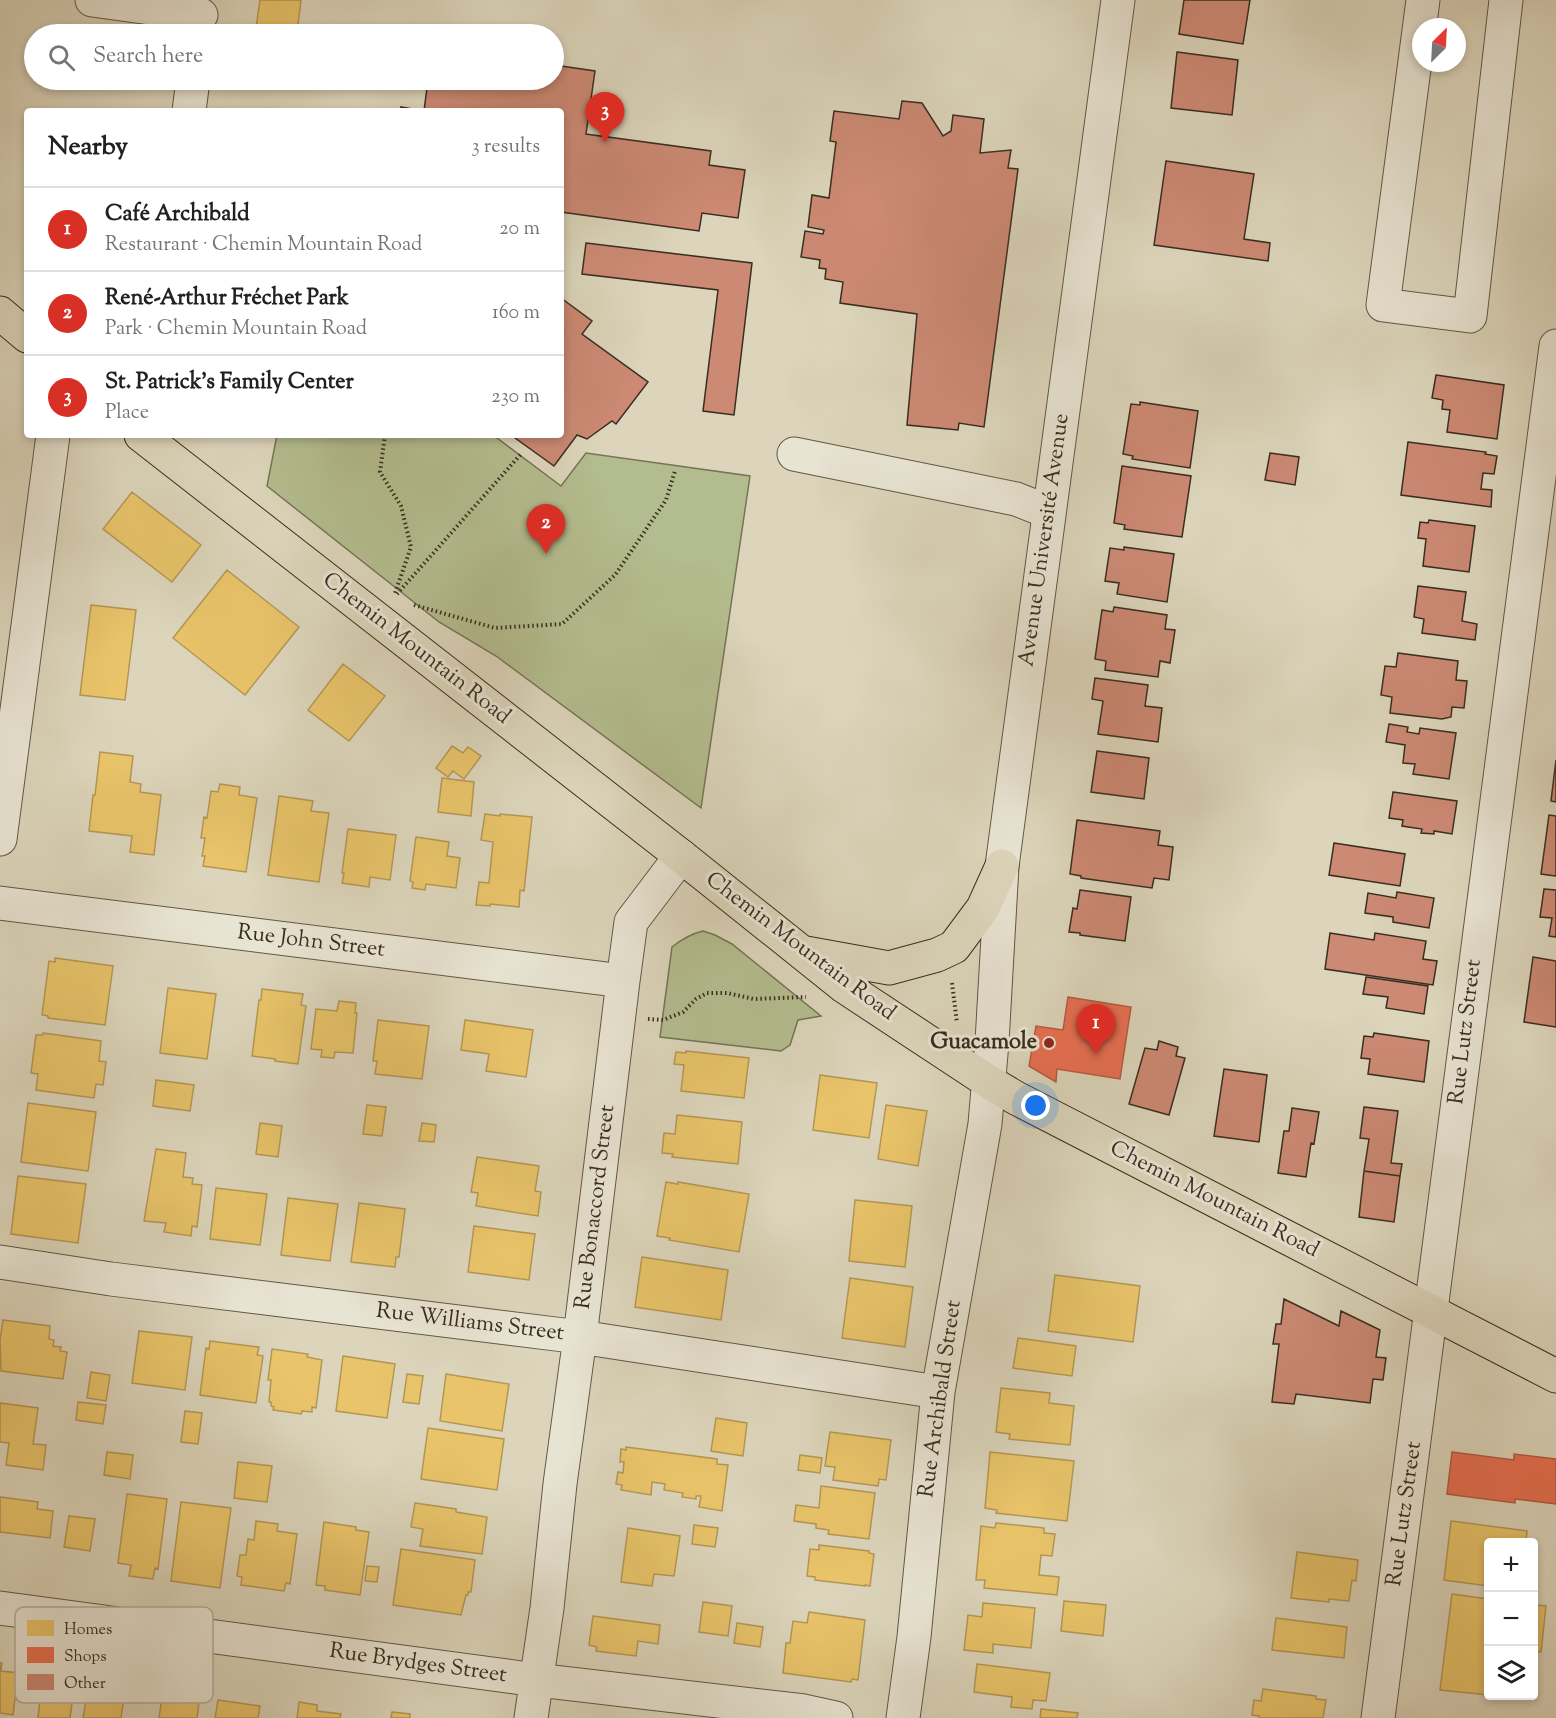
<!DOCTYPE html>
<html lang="en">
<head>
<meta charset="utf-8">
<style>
  body { margin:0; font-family:"Sorts Mill Goudy",serif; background:#f2f2f2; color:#202124 }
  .controls { position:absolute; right:18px; bottom:18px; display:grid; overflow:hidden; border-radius:6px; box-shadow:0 3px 9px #0003 }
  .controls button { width:54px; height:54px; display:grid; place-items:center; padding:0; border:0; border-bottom:2px solid #e0e0e0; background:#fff; color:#202124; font:30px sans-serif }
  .compass { position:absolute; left:1412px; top:18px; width:54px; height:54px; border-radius:50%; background:#fff; box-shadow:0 3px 9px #0003; rotate:24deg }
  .you { position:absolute; left:1036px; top:1106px; width:21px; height:21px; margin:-15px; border:4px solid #fff; border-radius:50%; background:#1a73e8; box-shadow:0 0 0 9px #1a73e833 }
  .badge { display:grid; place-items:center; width:39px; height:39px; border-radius:50%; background:#d93025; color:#fff; font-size:20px; font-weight:700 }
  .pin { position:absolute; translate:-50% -50px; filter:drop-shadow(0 2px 3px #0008) }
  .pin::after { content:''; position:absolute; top:32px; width:21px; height:18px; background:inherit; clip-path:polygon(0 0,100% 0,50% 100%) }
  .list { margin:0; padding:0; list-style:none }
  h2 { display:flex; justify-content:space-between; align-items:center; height:78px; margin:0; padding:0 24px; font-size:26px }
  h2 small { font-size:20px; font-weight:400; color:#757577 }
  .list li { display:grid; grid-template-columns:39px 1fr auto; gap:18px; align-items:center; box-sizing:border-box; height:84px; padding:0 24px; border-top:2px solid #e0e0e0 }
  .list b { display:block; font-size:22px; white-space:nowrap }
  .list p { margin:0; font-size:20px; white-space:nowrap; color:#757577 }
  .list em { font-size:20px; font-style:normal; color:#757577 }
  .icon { flex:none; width:33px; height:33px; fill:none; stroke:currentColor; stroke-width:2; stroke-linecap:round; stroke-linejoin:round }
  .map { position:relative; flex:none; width:1556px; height:1718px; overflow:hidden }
  .search { position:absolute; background:#fff; box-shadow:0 3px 9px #0003; left:24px; top:24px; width:540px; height:66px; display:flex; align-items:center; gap:15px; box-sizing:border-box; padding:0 21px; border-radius:33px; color:#757577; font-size:22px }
  .panel { position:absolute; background:#fff; box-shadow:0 3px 9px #0003; left:24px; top:108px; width:540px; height:330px; border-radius:6px }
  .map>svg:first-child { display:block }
  .green { fill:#b3bc8e; stroke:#767456; stroke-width:1.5 }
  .homes { fill:#e9c46a; stroke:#b49754; stroke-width:1.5 }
  .shops { fill:#e76f51; stroke:#b35b42; stroke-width:1.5 }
  .building { fill:#cc8974; stroke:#392d1f; stroke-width:1.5 }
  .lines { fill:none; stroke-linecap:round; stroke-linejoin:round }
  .minor-casing { stroke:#625746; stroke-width:35 }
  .major-casing { stroke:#392d1f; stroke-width:35 }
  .path { stroke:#392d1f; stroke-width:4; stroke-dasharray:1.5 3; stroke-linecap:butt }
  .minor { stroke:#e8e4d3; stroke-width:33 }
  .major { stroke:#dcd5bb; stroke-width:33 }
  .poi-dot { fill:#8f2418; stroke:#e8e4d3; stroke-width:2 }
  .labels { text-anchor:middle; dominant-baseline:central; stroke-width:6; stroke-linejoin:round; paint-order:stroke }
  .street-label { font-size:22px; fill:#392d1f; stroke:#e8e4d3 }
  .poi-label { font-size:22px; font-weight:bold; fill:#392d1f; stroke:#e8e4d3; text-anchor:end }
  .key { fill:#e8e4d3; stroke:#b4ad9d; stroke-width:1.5 }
  .key-label { font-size:16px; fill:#392d1f }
</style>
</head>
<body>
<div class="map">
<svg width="1556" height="1718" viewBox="0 0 1556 1718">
  <rect width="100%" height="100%" fill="#dcd5bb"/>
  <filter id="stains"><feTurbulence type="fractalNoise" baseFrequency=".00333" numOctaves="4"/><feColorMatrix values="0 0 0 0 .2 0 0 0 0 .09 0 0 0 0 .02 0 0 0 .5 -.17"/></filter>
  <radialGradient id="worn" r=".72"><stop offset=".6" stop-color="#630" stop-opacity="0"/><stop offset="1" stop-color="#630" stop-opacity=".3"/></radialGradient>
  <path class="green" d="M277,435H493L561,486L586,453L750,476L701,808L496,656L439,622L267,486Z
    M703,931L715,935L732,944L821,1016L798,1020L790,1045L781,1051L660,1037L672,947C682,939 690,934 703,931Z"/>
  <path class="homes" d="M260,0H301L297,33L256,28Z
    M132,492L201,545L172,582L103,529Z
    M227,570L299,627L245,695L173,638Z
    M91,605L136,610L125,700L80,695Z
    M343,664L385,696L349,741L308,710Z
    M452,746L463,753L468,747L481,756L464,779L453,771L448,777L436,768Z
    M100,752L133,756L130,782L141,784L140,792L161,795L154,855L130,852L132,836L89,831L93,795H95Z
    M442,778L474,782L471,816L438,812Z
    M220,784L240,787L239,795L257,798L246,872L203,866L205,856H202L205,838H201L204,817L207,818L211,791L218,792Z
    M279,796L313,801L311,811L329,813L319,882L268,875Z
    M485,814L500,816V814L532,817L524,891L520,890L519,907L490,904V906L476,905L479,882L489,883L493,842L481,840Z
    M348,829L396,835L390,880L370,877L369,887L342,883L344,873H342Z
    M416,837L449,842L447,856L460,858L456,888L426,884L425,890L412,888L413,882L410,881Z
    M55,958L113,966L105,1025L48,1018V1016L42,1015L49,961L55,962Z
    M168,988L216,994L207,1059L160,1053Z
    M262,989L303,994L301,1005L306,1006L298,1064L275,1061V1059L252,1056L259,1000H261Z
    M339,1001L356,1003L355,1013H357L353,1053L335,1052L334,1058L321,1057L322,1050L311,1049L316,1009L337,1011Z
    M378,1020L429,1026L422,1079L375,1074L377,1061H373Z
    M465,1020L533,1030L526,1077L486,1071L489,1054L461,1050Z
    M43,1033L101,1041L99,1061L106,1062L103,1085L96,1084L94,1098L36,1090L38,1074L31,1073L36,1035H43Z
    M686,1051L749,1058L744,1098L681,1091L684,1065L674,1064L676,1052L686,1053Z
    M820,1075L877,1083L869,1138L813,1130Z
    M156,1080L194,1085L190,1111L153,1106Z
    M28,1103L96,1112L88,1171L21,1162Z
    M367,1105L386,1107L382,1136L363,1134Z
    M886,1105L927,1111L918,1166L878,1159Z
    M677,1115L742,1122L738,1164L672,1157L673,1154L662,1153L664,1133L675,1134Z
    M260,1123L282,1126L278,1157L256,1154Z
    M422,1123L436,1125L434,1142L419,1141Z
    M156,1149L186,1153L183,1177L193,1178L192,1184L202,1185L197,1227L192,1226L191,1236L164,1232L166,1223L144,1221Z
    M477,1157L539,1166L535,1191L541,1192L538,1216L476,1206L478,1193L471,1192Z
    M18,1176L86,1184L78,1243L11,1234Z
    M666,1182L678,1184V1182L749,1194L739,1252L669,1240L670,1238L657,1236Z
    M216,1188L267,1194L260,1245L210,1239Z
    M288,1198L338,1204L330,1261L281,1255Z
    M855,1200L912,1206L905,1267L849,1261Z
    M359,1203L405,1209L399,1257H396L395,1267L351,1262Z
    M474,1226L535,1234L529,1280L468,1272Z
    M642,1257L728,1270L721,1320L635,1307Z
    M1055,1275L1140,1286L1133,1342L1048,1331Z
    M850,1278L913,1287L905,1347L842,1338Z
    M3,1320L50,1326L49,1339L54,1340L53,1346L61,1347L60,1351L67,1352L63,1379L1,1371L0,1340Z
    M139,1331L192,1337L185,1390L132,1383Z
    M1018,1338L1076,1346L1072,1376L1013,1368Z
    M210,1341L259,1347L257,1355L263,1356L256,1403L200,1395L206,1348L209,1349Z
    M272,1349L308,1354L307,1357L322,1360L316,1408L312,1407V1412L302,1411L301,1414L273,1410L274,1407L271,1406V1402H269L271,1380H268Z
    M343,1356L395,1364L387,1418L336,1411Z
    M91,1372L110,1375L106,1401L87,1398Z
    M407,1374L423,1376L419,1404L403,1402Z
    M446,1374L509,1384L502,1431L440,1421Z
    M1001,1388L1050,1393L1049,1403L1074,1406L1070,1445L1009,1439L1010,1434L996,1432Z
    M78,1402L106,1405L103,1424L76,1420Z
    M0,1403L38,1408L33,1444L46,1445L43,1470L6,1465L9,1443L0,1442Z
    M185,1411L202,1413L198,1444L181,1442Z
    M716,1418L747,1423L743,1456L711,1451Z
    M428,1428L504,1439L497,1490L421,1479Z
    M830,1432L891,1440L886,1480L879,1479L878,1486L833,1480L835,1467L825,1466Z
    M626,1447L717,1459V1464L728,1465L722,1511L699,1507L701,1496H696V1499L682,1497L683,1493L664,1490L665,1484L652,1482L651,1495L621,1490L622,1485L616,1484L618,1472L623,1473L624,1462H620L621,1449L626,1450Z
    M107,1452L133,1455L130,1479L104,1475Z
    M990,1452L1074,1461L1067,1521L996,1513L997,1510L985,1508Z
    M800,1455L822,1458L820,1473L798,1470Z
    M238,1462L272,1466L267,1502L234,1498Z
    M821,1486L875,1493L869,1539L828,1534L829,1530L816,1528V1524L794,1521L796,1505L819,1508Z
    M127,1494L167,1499L158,1569L155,1568L153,1579L129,1576L131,1565L118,1563Z
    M0,1497L38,1502L37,1509L53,1511L50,1538L0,1532Z
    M181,1502L231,1508L220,1588L171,1581Z
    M415,1503L456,1509V1512L487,1517L482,1554L420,1546L423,1529L411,1527Z
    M69,1516L95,1519L90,1551L64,1547Z
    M256,1521L278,1524L277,1531L297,1534L290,1584L286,1583L284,1591L241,1585L242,1577L237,1576L240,1555H246L248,1539L254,1540Z
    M1451,1521L1527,1531L1526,1542H1488V1586L1444,1580Z
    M324,1522L356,1527V1530L369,1532L360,1595L325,1590V1586L316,1585Z
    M996,1523L1044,1528V1533L1055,1534L1052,1556L1041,1555L1039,1575L1059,1577L1057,1595L984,1588L985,1580H976L981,1526L995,1528Z
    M694,1525L718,1528L715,1547L692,1544Z
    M628,1528L680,1536L674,1576L654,1574L652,1586L621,1582Z
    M819,1545L869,1551V1553L874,1554L870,1586L865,1585V1586L815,1580V1577L807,1576L810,1549L819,1550Z
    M401,1549L475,1560L471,1592H468V1595H466L461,1615L393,1605Z
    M1297,1552L1358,1560L1356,1581L1352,1580L1349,1601L1329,1599V1602L1291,1598Z
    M367,1566L379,1567L377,1582L365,1581Z
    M1452,1594L1488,1599V1695L1440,1690Z
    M1064,1601L1106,1605L1103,1636L1061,1631Z
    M703,1602L732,1606L728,1636L699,1632Z
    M983,1603L1035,1608L1031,1648L993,1644V1653L964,1650L968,1615L982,1617Z
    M1534,1605L1546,1606L1541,1652L1534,1651Z
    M809,1612L865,1620L858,1680L852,1679L851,1682L783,1673L786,1643H790L793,1621L807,1623Z
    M593,1616L660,1625L658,1644L638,1641L636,1656L596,1651L597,1647L589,1645Z
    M1276,1618L1347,1627L1344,1658L1272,1650Z
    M737,1623L763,1627L760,1647L734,1643Z
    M0,1663H2L1,1671L19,1673L18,1675L24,1676L21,1698H15L13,1715L0,1713Z
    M977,1664L1050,1673L1046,1701L1033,1700L1032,1709L1011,1707L1012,1697L974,1692Z
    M90,1676L124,1681L123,1689H125L121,1718H83Z
    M164,1682L201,1687L197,1718H159Z
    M50,1686L74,1689L70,1718H38L41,1690L50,1691Z
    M1263,1689L1316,1696V1699L1326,1700L1323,1718H1259V1716L1252,1715L1254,1700L1261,1701Z
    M218,1700L260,1706L258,1718H215Z
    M299,1702L317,1705V1711L341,1714L340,1718H297Z
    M1041,1709L1078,1713L1077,1718H1040Z
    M392,1712L410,1714V1718H391Z"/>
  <path class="shops" d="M1068,997L1131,1007L1120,1079L1057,1069L1056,1082L1029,1066L1036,1026L1063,1030Z
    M1452,1452L1514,1460V1454L1556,1459V1504L1515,1499V1503L1447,1494Z"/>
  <path class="building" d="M1184,0H1250L1243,44L1179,34Z
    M1177,52L1238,60L1232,115L1171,108Z
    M554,65L595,71L586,134L711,151L709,165L745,170L738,218L702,213L699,231L561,212V111H401V107L424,111L428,80H554Z
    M902,101L922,103L943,136L951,131L953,115L984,119L980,153L1011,150L1008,168L1018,169L984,427L959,423L958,430L907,425L917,314L840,303L843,282L825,279L826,269L819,268L820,260L801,257L805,231L823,234L824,230L808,227L812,195L829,198L836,142L830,141L834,111L899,119Z
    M1166,161L1254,174L1244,239L1270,243L1268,261L1154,245Z
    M586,243L752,263L734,415L703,411L718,290L582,274Z
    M561,298L592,321L582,334L648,382L616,424L612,421L587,439L577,435L554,466L511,435H561Z
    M1436,375L1504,385L1497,439L1447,432L1450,410L1442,409L1443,400L1432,398Z
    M1140,402L1198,411L1190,468L1132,459L1133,456L1123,454L1131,404L1140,405Z
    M1408,442L1486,452L1485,454L1497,456L1494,474L1483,473L1481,489L1492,490L1491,507L1401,495Z
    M1270,453L1299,457L1295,485L1265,480Z
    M1122,466L1191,476L1182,537L1124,529L1125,525L1114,523Z
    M1429,520L1475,526L1469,572L1423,566L1426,539L1418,538L1420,522L1428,523Z
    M1124,547L1174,554L1167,602L1117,594L1119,583L1105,581L1110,548L1124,550Z
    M1418,586L1466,592L1462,621L1477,624L1475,640L1422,633L1424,619L1414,617Z
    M1114,607L1167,615L1165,629L1175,630L1170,663L1160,661L1158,677L1105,670L1106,661L1095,659L1102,610L1113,612Z
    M1398,653L1458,661L1456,680L1467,681L1464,708L1452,707L1451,717L1442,719L1390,713L1392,697L1381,695L1385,666L1396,667Z
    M1095,678L1148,685L1145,706L1162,708L1158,742L1098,734L1103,701L1092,699Z
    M1389,724L1408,727L1407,732L1419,734L1420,728L1456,733L1449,779L1413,774L1415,764L1403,763L1405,745L1386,742Z
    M1097,751L1149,758L1144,799L1091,792Z
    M1556,760V802L1551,801Z
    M1393,792L1457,801L1452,834L1434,831V834L1421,833L1422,829L1402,826L1403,820L1389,818Z
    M1549,815L1556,816V876L1541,874Z
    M1077,820L1160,831L1158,845L1173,847L1169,880L1154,878L1152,888L1081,878V876L1070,874Z
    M1334,843L1405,854L1400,886L1329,875Z
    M1544,889L1556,890V937L1549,936L1552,918L1540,917Z
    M1080,890L1131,897L1125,941L1080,935V933L1069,932L1073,908L1077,909Z
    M1397,892L1434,898L1429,928L1393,922V917L1365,913L1368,893L1396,898Z
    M1330,933L1374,940L1375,933L1426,941L1423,959L1437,961L1433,985L1325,969Z
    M1533,957L1556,961V1027L1524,1022Z
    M1366,977L1428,986L1424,1014L1386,1008L1388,997L1363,994Z
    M1374,1033L1429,1041L1424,1082L1368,1074L1370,1059L1361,1058L1364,1036L1373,1037Z
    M1159,1041L1178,1047L1176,1056L1185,1058L1169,1115L1129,1104L1145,1048L1157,1050Z
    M1224,1069L1267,1075L1259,1142L1214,1136Z
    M1364,1107L1398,1111L1391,1163L1402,1164L1400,1176L1364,1171L1369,1139L1360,1138Z
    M1292,1108L1319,1112L1314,1144L1311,1143L1306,1177L1278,1173L1284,1131H1289Z
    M1364,1171L1400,1176L1394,1222L1359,1217Z
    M1284,1299L1339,1326L1341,1311L1380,1330L1376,1357L1386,1358L1383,1380L1373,1379L1370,1403L1296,1394L1294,1404L1272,1402L1279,1344H1273L1276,1324H1281Z"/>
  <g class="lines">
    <g class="minor-casing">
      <path id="minor" d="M92,0L201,15
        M1423,0L1383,305L1470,316L1506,0
        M189,111L193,80
        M794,454L1016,499L1049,512
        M0,839L53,435
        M0,903L623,981
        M0,1262L111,1279L580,1337L938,1392
        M0,1608L537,1680L804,1711L836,1718
        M531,1718L547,1608L560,1484L580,1337L623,981L631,922L681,856
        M903,1718L914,1637L938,1392L985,1124L992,1042L1002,866L1118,0
        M1378,1718L1556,346"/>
    </g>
    <g class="major-casing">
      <path id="major" d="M0,313L27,336
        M141,435L681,856L845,987L989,1082L1016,1098L1556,1376
        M806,953L889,968L937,955L954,947L983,908L1002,866"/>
    </g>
    <path class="path" d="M385,435L380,472L401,506L411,547L395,593
      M397,594L521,454
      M414,605L495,628L562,624L615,575L666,500L675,471
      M952,983L957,1023
      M648,1019L663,1020L683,1012L696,999L707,993H727L754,999L806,997"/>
    <use href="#minor" class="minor"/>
    <use href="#major" class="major"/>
  </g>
  <circle class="poi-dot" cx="1049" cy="1043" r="6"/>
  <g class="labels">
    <g class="street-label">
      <text transform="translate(1045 540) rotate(-82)">Avenue Université Avenue</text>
      <text transform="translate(416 649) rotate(38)">Chemin Mountain Road</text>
      <text transform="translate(311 942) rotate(7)">Rue John Street</text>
      <text transform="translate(800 947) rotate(37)">Chemin Mountain Road</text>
      <text transform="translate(1466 1032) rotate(-83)">Rue Lutz Street</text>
      <text transform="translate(1214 1200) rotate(27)">Chemin Mountain Road</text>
      <text transform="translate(596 1207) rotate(-83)">Rue Bonaccord Street</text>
      <text transform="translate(470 1323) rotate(7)">Rue Williams Street</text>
      <text transform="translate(941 1399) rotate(-82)">Rue Archibald Street</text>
      <text transform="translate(1405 1514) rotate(-82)">Rue Lutz Street</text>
      <text transform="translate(418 1664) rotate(8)">Rue Brydges Street</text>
    </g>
    <g class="poi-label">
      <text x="1037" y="1043">Guacamole</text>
    </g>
  </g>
  <rect x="15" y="1607" width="198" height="96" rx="9" class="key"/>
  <rect x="27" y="1620" width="27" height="16" fill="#e9c46a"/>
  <rect x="27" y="1647" width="27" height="16" fill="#e76f51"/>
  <rect x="27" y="1674" width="27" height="16" fill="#cc8974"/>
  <g class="key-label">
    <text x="64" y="1634">Homes</text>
    <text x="64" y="1661">Shops</text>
    <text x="64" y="1688">Other</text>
  </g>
  <rect width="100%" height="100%" filter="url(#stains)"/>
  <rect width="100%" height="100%" fill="url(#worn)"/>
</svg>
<div class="controls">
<button>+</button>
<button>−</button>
<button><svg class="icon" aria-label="layers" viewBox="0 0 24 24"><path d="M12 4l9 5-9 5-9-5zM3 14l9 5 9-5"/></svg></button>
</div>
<svg class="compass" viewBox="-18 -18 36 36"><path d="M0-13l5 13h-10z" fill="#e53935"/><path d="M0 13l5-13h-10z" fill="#757577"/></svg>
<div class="you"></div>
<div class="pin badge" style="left:1096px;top:1054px">1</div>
<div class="pin badge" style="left:546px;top:554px">2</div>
<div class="pin badge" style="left:605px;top:142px">3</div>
<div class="search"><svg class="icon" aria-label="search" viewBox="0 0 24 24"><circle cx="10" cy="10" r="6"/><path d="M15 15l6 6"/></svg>Search here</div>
<section class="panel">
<h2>Nearby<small>3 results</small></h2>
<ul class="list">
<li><span class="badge">1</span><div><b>Café Archibald</b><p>Restaurant · Chemin Mountain Road</p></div><em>20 m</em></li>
<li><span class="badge">2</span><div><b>René-Arthur Fréchet Park</b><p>Park · Chemin Mountain Road</p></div><em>160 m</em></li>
<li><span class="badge">3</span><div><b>St. Patrick's Family Center</b><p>Place</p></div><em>230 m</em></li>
</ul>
</section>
</div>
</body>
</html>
